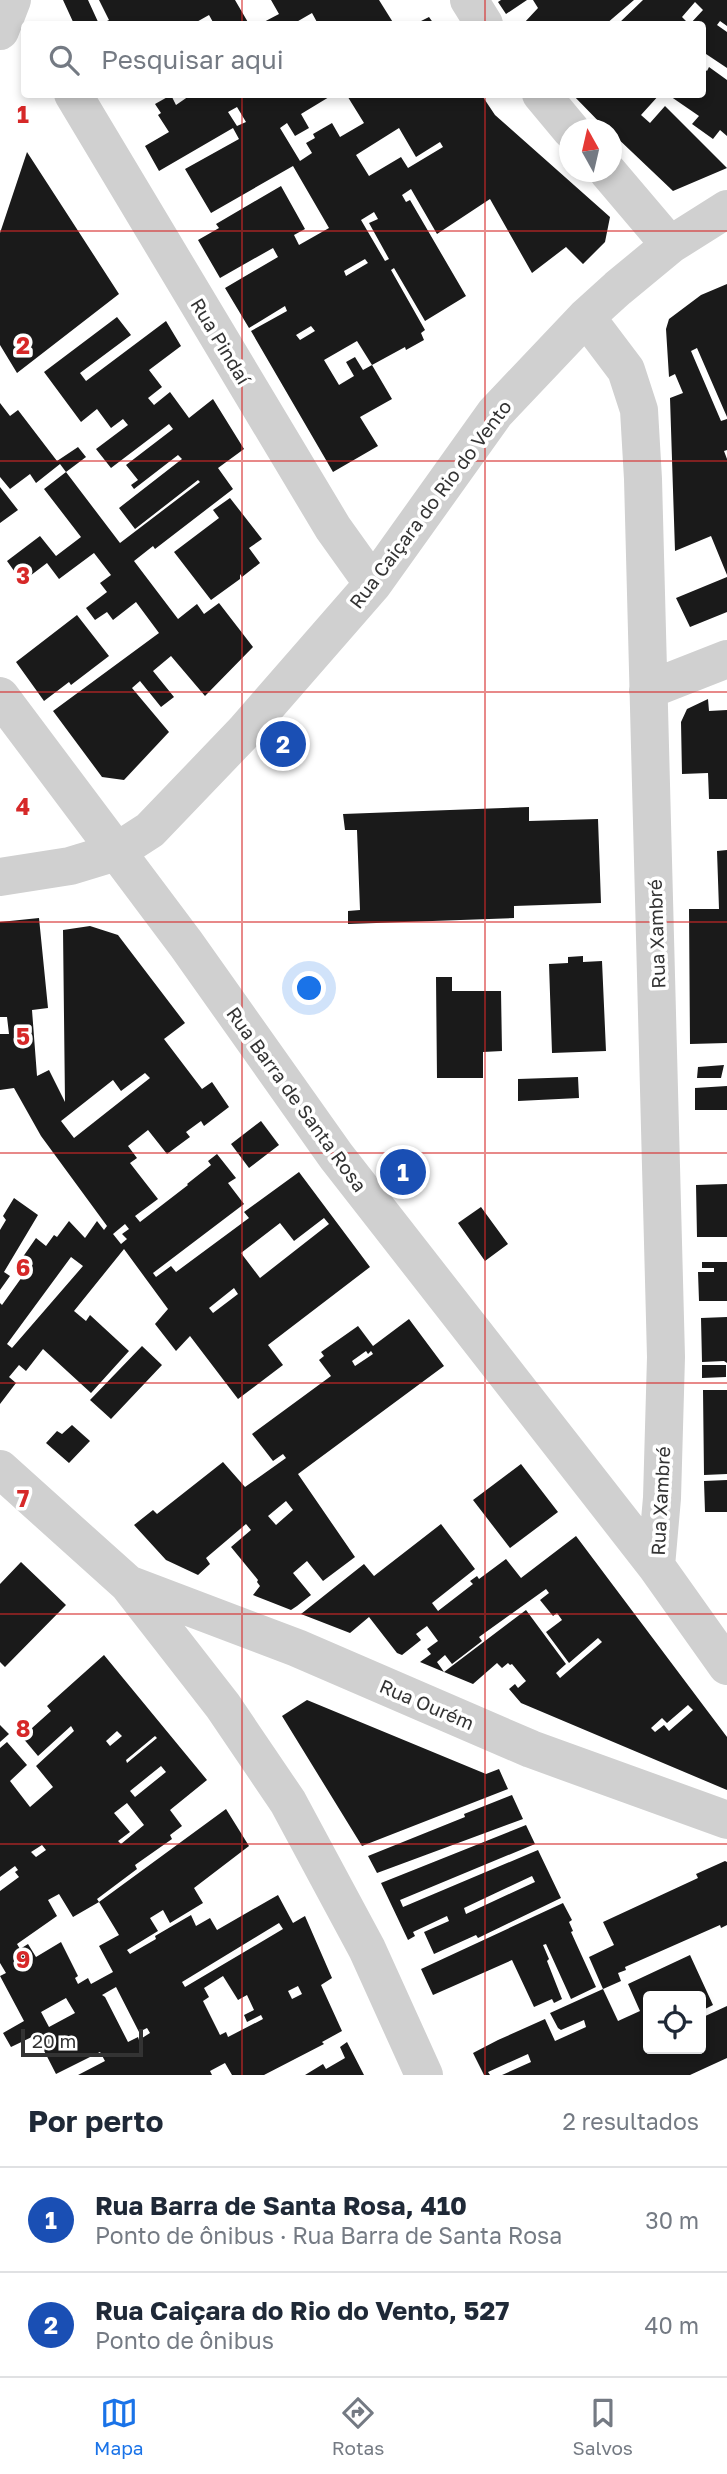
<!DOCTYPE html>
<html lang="pt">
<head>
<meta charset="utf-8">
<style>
  body { margin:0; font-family:"Golos Text",sans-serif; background:#f2f2f3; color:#1f2937 }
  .controls { position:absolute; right:21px; bottom:21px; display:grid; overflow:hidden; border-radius:7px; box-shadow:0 4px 10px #0003 }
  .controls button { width:63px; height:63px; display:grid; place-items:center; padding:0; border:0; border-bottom:2px solid #e0e1e3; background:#fff; color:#1f2937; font:35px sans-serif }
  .compass { position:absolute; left:559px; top:119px; width:63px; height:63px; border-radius:50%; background:#fff; box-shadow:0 4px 10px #0003; rotate:352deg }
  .scale { position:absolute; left:21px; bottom:18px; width:122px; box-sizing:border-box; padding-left:7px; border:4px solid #333; border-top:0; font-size:19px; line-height:24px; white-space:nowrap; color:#333; -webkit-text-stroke:5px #fff; paint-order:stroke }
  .you { position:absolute; left:310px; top:989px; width:24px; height:24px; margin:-18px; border:5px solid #fff; border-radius:50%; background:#1a73e8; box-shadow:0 0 0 10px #1a73e833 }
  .badge { display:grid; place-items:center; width:46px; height:46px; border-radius:50%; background:#1a73e8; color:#fff; font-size:23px; font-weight:700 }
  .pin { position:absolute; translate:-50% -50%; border:4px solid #fff; box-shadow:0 2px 7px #0006 }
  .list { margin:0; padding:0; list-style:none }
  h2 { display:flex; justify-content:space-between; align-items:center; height:91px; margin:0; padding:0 28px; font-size:30px }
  h2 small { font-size:23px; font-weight:400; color:#747a83 }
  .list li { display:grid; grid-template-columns:46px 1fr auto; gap:21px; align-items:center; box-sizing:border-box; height:105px; padding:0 28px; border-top:2px solid #e0e1e3 }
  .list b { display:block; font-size:26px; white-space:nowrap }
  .list p { margin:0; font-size:23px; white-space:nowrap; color:#747a83 }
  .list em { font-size:23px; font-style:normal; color:#747a83 }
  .icon { flex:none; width:38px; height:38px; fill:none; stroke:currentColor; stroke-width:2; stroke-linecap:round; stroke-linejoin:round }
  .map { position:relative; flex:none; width:727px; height:2075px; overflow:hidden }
  .search { position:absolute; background:#fff; box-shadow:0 4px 10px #0003; left:21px; right:21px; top:21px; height:77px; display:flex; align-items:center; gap:18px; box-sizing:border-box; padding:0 24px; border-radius:7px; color:#747a83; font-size:26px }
  .sheet { height:301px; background:#fff }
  nav { display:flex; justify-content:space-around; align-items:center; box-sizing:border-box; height:98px; border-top:2px solid #e0e1e3; background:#fff; font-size:19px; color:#747a83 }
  nav a { display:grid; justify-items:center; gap:4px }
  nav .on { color:#1a73e8 }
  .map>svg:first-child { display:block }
  .building { fill:#1a1a1a; fill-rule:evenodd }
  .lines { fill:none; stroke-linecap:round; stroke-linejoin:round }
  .minor { stroke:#d0d0d0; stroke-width:38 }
  .grid { fill:none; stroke:#d62828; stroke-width:2; stroke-opacity:0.55 }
  .labels { text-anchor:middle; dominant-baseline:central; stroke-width:7; stroke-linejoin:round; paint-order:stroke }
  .street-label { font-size:19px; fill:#333; stroke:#fff }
  .grid-label { font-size:23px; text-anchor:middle; font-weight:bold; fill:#d62828; stroke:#fff; stroke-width:7; stroke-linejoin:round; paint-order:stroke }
</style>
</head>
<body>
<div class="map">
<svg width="727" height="2075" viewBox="0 0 727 2075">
  <rect width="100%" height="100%" fill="#fff"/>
  <path class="building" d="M63,0H88L99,24H74Z
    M99,0H235L249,24H214L209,15L193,24H176L174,22L169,24H107L105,22L109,20Z
    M271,0H379L394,24H318L312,13L293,24H260L279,14Z
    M501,0H527L506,14L498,2Z
    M533,0H634L606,24H526L524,23L538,8Z
    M643,0H727V26L720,21L717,25L727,32V68L703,52V24H690L703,10L695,2L682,17L689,24H618Z
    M429,17L434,24H415Z
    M709,67L727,80V136L720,130L713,139L692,124L699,116L667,94H703V68L707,71Z
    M192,94H334L301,114L309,128L295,136L287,123L280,128L300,161L312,153L306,143L315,138L313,134L332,123L340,137L364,123L346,94H481L495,115L610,217L605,242L583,264L566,247L532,273L490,199L437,234L411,189L402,195L406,202L410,200L466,296L425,321L394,268L391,270L425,330L421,333L424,340L406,350L405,347L372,365L392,399L360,417L378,446L333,472L251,331L287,311L285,306L249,328L225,288L278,257L273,248L220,278L198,240L219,228L216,224L281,186L305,229L294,235L299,245L329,228L293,166L211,213L185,169L239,139L233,128L159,171L145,146L169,132L158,115L161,113L155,104L171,95L176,105ZM237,107L246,122L237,126L228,112ZM399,128L416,157L440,142L443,147L408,168L401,157L369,176L356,155ZM374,212L378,219L369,223L389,259L385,261L361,220ZM365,259L368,263L346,276L344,271ZM311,326L315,331L300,340L296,335ZM357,341L372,365L363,370L355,357L346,362L354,376L339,385L324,360Z
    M572,94H660L641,115L650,123L665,106L727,168L673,191L612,133V130H607Z
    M27,152L119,294L17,373L0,345V233Z
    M727,284V417L697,348L691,351L721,421L727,419V450L724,451L727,459V575L711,536L675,551L670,398L683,393L675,374L669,377L666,329L669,319L701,295Z
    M117,317L131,335L80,373L86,381L166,321L181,346L149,370L162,387L148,398L154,405L170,392L189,418L213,399L244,449L218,468L233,489L155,549L153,546L134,561L178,619L197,604L204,614L219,603L253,647L205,696L171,656L153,671L174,697L161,707L140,681L132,688L169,732L124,780L102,777L53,711L159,633L136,602L113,620L107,612L95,620L86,608L107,592L100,583L111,575L94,553L59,579L47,563L22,582L7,561L40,536L56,556L81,537L44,489L66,472L120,543L200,482L198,480L135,529L119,508L182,459L178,455L134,489L131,485L138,480L126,465L173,429L169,424L111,468L96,449L128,425L123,419L111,428L97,409L81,422L44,372Z
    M0,403L10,416L18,410L57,461L78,447L86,457L66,472L60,464L36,483L30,474L10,489L0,477Z
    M0,487L18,510L0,523Z
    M230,498L262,539L249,548L260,563L242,577L240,574V579L211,600L174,552L219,518L213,510Z
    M727,577V612L690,627L676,598Z
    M77,615L109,656L71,685L69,682L44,701L16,662Z
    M708,699L709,711L727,710V799H709L708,773L682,774L681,722L687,709Z
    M529,807V821L598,819L601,903L514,906V918L348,924V911L360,910L357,830H345L343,814Z
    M727,850V1043L690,1044L689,909H719L717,851Z
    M39,918L48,1008L32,1010L37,1076L49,1070L65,1102L63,930L90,926L118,935L121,939L185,1023L164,1039L202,1089L212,1082L229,1107L204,1126L201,1121L186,1132L190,1137L167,1154L148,1130L128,1146L137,1158L130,1163L158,1199L135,1216L140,1222L188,1185L187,1184L211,1165L208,1161L217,1154L236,1178L228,1183L244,1204L153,1273L156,1277L171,1266L176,1272L249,1218L244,1212L299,1172L370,1267L268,1345L283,1365L238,1399L190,1336L176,1351L155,1324L168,1309L124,1249L74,1311L86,1321L90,1315L129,1351L91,1393L43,1349L26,1371L19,1365L9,1377L16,1383L0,1404V1303L2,1305L27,1270L18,1264L36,1238L46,1246L54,1235L57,1237L69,1221L85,1238L97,1221L104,1230L107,1226L41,1136L14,1088L0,1090V1034H9L7,1017H0V922ZM145,1073L150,1078L74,1138L61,1121L113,1080L121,1091ZM324,1218L329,1224L260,1278L241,1253L280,1223L294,1241ZM125,1224L129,1229L122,1234L127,1239L121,1244L113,1234ZM71,1257L83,1266L12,1348L7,1344ZM234,1288L238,1294L213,1313L209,1308Z
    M583,956V962L602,961L606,1051L552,1053L549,964L568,963V957Z
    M436,977H452V991H501L502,1051L483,1052V1078H437Z
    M724,1065L721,1078H697L698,1067Z
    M578,1077L579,1098L518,1101V1079Z
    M727,1086V1110H695V1088Z
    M261,1121L279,1145L249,1168L231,1144Z
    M727,1184V1237H697L696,1185Z
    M14,1198L38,1215L4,1272L10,1276L0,1290V1230L6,1220L3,1216Z
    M481,1207L508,1244L485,1261L458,1223Z
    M702,1262H727V1301H699L698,1272H714V1268H702Z
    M727,1317V1363L724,1361L702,1362L701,1318Z
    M409,1319L444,1366L298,1474L355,1557L323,1581L307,1561L293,1573L311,1595L297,1606L291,1610L253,1595L260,1586L257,1582L258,1580L231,1547L251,1530L246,1524L206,1558L210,1564L198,1575L166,1560L134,1525L153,1510L157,1514L223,1462L245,1487L286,1458L283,1454L273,1461L252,1434L331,1376L319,1360L324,1356L321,1352L358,1326L373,1346ZM366,1351L368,1354L371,1351L373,1354L355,1366L352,1361ZM286,1501L293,1510L276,1525L268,1516Z
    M142,1346L162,1365L111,1419L90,1400Z
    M702,1365H726V1377L702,1378Z
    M703,1390H727V1474L704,1475Z
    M72,1425L90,1441L69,1463L46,1443L57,1431L62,1434Z
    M521,1464L558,1512L510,1548L473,1500Z
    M727,1480V1512H705L704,1481Z
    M441,1524L475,1569L432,1603L438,1611L473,1584L470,1581L477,1576L479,1579L506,1559L521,1578L576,1536L727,1737V1790L521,1703L509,1689L515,1684L518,1688L526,1681L512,1664L510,1665L508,1663L502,1668L497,1663L473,1684L444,1672L526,1610L566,1664L556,1673L560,1678L602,1642L598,1638L569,1663L546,1632L562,1620L557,1613L553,1616L540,1600L549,1593L546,1589L479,1637L482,1641L452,1664L445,1655L437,1662L444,1672L420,1662L431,1654L427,1649L438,1641L427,1626L416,1634L421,1640L402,1655L397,1653L369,1617L350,1633L301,1614L364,1564L374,1576ZM688,1705L693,1710L669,1731L664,1725L655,1732L651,1728L662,1718L667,1723Z
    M21,1562L66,1605L5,1667L0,1662V1584Z
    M104,1655L207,1780L170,1810L182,1826L170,1835L172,1839L135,1865L137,1869L97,1899L99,1902L73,1917L59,1894L48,1900L57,1916L17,1944L20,1949L28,1944L36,1957L61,1942L78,1976L75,1978L78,1984L88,1978L91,1984L113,1972L99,1946L119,1935L99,1902L226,1809L249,1846L194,1888L203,1903L170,1923L163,1910L150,1918L158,1931L127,1950L130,1954L156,1939L155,1936L191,1915L196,1926L210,1918L217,1930L278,1895L293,1923L305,1916L332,1978L321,1985L342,2031L322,2042L324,2044L264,2075H232L225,2063L210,2071L212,2075H78L105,2061L100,2052L56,2074L36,2035L11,2047L3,2033L24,2021L0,1976L6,1973L0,1963V1891L19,1877L15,1872L18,1870L15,1866L0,1877V1748L7,1742L27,1765L10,1781L30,1807L53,1787L36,1766L74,1731L71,1726L38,1756L22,1737L51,1711L47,1706ZM117,1731L122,1736L110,1746L106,1741ZM155,1736L157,1738L127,1763L126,1760ZM161,1766L166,1772L135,1797L130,1791ZM127,1803L144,1825L121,1844L118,1841L130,1832L114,1813ZM42,1845L46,1850L36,1857L31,1852ZM279,1923L283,1929L185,1987L182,1982ZM223,1976L238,2000L247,1995L254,2010L244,2015L247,2022L261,2015L263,2019L228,2037L226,2032L220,2035L203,2001L209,1997L204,1988ZM298,1986L302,1994L292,1999L288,1991ZM116,1987L139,2032L147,2028L150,2033L139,2040L138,2037L128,2042L105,1997L102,1995ZM66,1998L75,2013L49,2027L41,2012Z
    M307,1700L486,1774L499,1769L508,1789L362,1846L282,1716Z
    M0,1725L9,1734L0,1742Z
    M512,1795L523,1819L377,1873L368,1856L465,1817L464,1814Z
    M526,1825L535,1844L400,1900L403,1907L538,1850L561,1898L478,1938L476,1935L434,1954L424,1932L449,1921L447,1916L413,1932L415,1936L408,1940L381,1883ZM532,1876L535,1882L466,1914L464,1908Z
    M725,1861L727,1862V1925L721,1928L720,1925L625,1967L626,1970L618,1973L621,1981L603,1989L618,2021L640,2011L628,1984L690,1955L713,2005L701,2011V1996H648V2049H701V2018L727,2006V2058L690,2075H502L531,2062L528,2054L488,2072L490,2075H484L473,2053L498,2040L545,2019L555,2041L586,2027L584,2020L561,2030L558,2028L550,2013L603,1989L589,1957L614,1945L603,1922L698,1878L696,1874Z
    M563,1903L572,1920L569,1922L573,1931L571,1932L596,1987L571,1999L546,1944L543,1945L549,1959L547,1961L562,1999L554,2003L552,1999L534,2007L512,1960L433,1995L421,1969Z
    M347,2042L364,2075H305L323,2064L326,2069L345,2058L340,2047Z"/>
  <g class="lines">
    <path class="minor" d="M469,0L484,24
      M0,31L12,0
      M73,94L333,528L373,584
      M541,94L571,130
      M608,172L670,245
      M586,317L626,370L639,410L643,479L666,1357L662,1498L656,1566
      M648,690L727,659
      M0,696L186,944L336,1156L656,1566L727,1666
      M0,877L70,866L116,852L150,830L244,732L373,584L495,413L586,317L618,288L670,245L727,209
      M0,1469L128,1584L223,1706L288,1802L367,1949L424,2075
      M128,1584L297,1648L531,1749L727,1820"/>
  </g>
  <path class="grid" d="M242,0V24M485,0V24M242,94V2075M485,94V2075M0,231H727M0,461H727M0,692H727M0,922H727M0,1153H727M0,1383H727M0,1614H727M0,1844H727"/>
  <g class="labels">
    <g class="street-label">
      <text transform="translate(221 341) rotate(59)">Rua Pindaí</text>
      <text transform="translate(430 504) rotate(-53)">Rua Caiçara do Rio do Vento</text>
      <text transform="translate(656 934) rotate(-92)">Rua Xambré</text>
      <text transform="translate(297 1099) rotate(54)">Rua Barra de Santa Rosa</text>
      <text transform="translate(660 1501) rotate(-87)">Rua Xambré</text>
      <text transform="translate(427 1704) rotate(23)">Rua Ourém</text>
    </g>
  </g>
  <g class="grid-label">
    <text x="23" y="123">1</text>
    <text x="23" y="354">2</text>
    <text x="23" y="584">3</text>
    <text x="23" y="815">4</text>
    <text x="23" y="1045">5</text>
    <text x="23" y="1276">6</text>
    <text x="23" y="1507">7</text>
    <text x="23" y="1737">8</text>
    <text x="23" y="1968">9</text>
  </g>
</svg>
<div class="controls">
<button><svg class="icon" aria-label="locate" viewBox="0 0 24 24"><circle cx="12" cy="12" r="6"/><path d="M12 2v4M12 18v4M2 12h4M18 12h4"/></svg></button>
</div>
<svg class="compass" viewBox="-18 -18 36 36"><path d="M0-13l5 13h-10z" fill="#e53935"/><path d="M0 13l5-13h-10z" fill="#747a83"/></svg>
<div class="scale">20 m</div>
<div class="you"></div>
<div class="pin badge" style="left:403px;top:1172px;background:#1a4fb4">1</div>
<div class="pin badge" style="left:283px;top:744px;background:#1a4fb4">2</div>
<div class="search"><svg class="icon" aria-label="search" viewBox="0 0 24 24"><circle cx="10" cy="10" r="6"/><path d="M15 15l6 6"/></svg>Pesquisar aqui</div>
</div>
<section class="sheet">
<h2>Por perto<small>2 resultados</small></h2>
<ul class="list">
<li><span class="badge" style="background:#1a4fb4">1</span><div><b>Rua Barra de Santa Rosa, 410</b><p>Ponto de ônibus · Rua Barra de Santa Rosa</p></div><em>30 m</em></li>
<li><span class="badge" style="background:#1a4fb4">2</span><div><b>Rua Caiçara do Rio do Vento, 527</b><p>Ponto de ônibus</p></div><em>40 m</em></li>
</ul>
</section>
<nav>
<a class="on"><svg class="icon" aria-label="map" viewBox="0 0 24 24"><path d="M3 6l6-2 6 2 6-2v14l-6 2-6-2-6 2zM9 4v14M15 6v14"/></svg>Mapa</a>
<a><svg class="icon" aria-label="directions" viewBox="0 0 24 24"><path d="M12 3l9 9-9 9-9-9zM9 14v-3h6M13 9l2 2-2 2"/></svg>Rotas</a>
<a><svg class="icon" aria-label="saved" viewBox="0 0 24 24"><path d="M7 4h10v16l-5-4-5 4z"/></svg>Salvos</a>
</nav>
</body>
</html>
